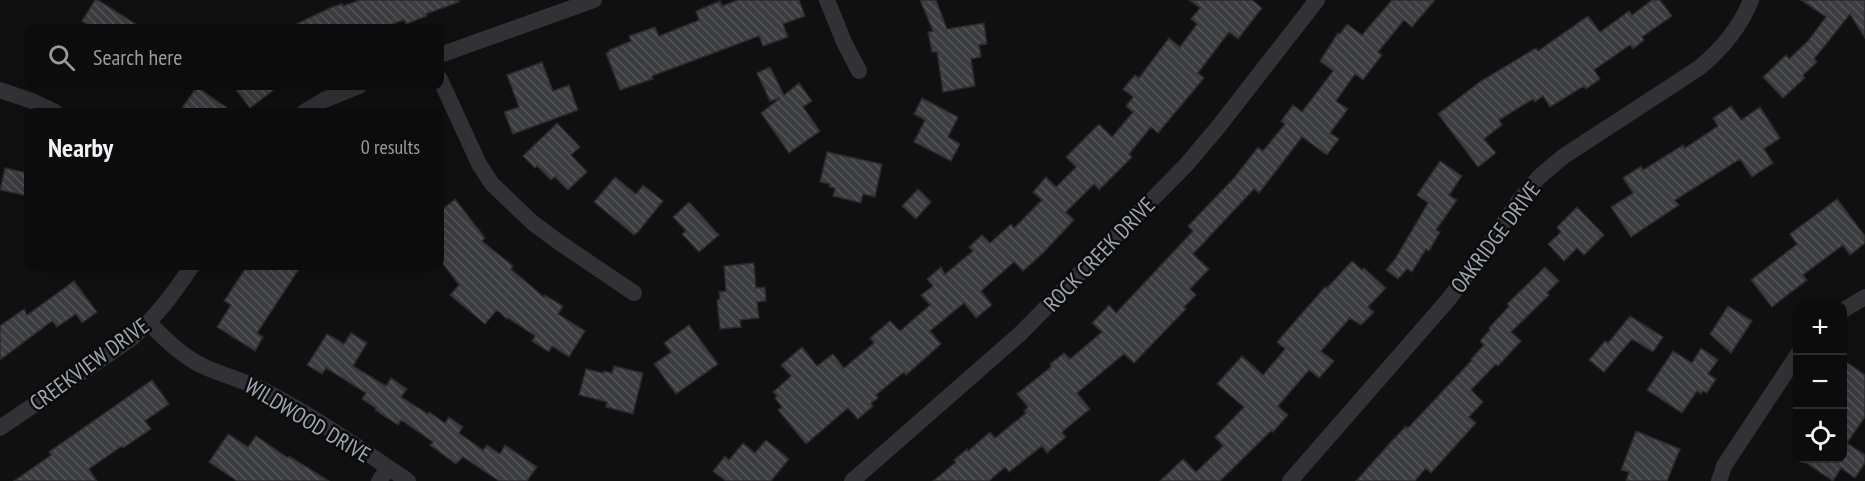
<!DOCTYPE html>
<html lang="en">
<head>
<meta charset="utf-8">
<style>
  body { margin:0; font-family:"PT Sans Narrow",sans-serif; background:#1a1a1b; color:#f1f3f6 }
  .controls { position:absolute; right:18px; bottom:18px; display:grid; overflow:hidden; border-radius:12px; box-shadow:0 6px 24px #0002 }
  .controls button { width:54px; height:54px; display:grid; place-items:center; padding:0; border:0; border-bottom:2px solid #2c2c2e; background:#0c0c0d; color:#f1f3f6; font:30px sans-serif }
  .list { margin:0; padding:0; list-style:none }
  h2 { display:flex; justify-content:space-between; align-items:center; height:78px; margin:0; padding:0 24px; font-size:26px }
  h2 small { font-size:20px; font-weight:400; color:#9a9b9d }
  .icon { flex:none; width:33px; height:33px; fill:none; stroke:currentColor; stroke-width:2; stroke-linecap:round; stroke-linejoin:round }
  .map { position:relative; flex:none; width:1865px; height:481px; overflow:hidden }
  .search { position:absolute; background:#0c0c0d; box-shadow:0 6px 24px #0002; left:24px; top:24px; width:420px; height:66px; display:flex; align-items:center; gap:15px; box-sizing:border-box; padding:0 21px; border-radius:12px; color:#9a9b9d; font-size:22px }
  .panel { position:absolute; background:#0c0c0d; box-shadow:0 6px 24px #0002; left:24px; top:108px; width:420px; height:162px; border-radius:12px }
  .map>svg:first-child { display:block }
  .building { fill:url(#building-back-hatch); stroke:#2a2a2d; stroke-width:1.5 }
  .lines { fill:none; stroke-linecap:round; stroke-linejoin:round }
  .street { stroke:#313236; stroke-width:16 }
  .labels { text-anchor:middle; dominant-baseline:central; stroke-width:5; stroke-linejoin:round; paint-order:stroke }
  .street-label { font-size:22px; fill:#a0a6b3; stroke:#0b0b0c }
</style>
</head>
<body>
<div class="map">
<svg width="1865" height="481" viewBox="0 0 1865 481">
  <defs>
    <pattern id="building-back-hatch" width="6" height="6" patternUnits="userSpaceOnUse" patternTransform="scale(1.5)"><rect width="6" height="6" fill="#3c3d41"/><path d="M-1 5l2 2M0 0l6 6M5-1l2 2" fill="none" stroke="#55565a"/></pattern>
  </defs>
  <rect width="100%" height="100%" fill="#101011"/>
  <path class="building" d="M95,0H98L142,28H93L82,21Z
    M360,0H459V2L426,14L427,16L406,24L404,20L382,28H288L332,7L342,4L343,6Z
    M738,0H799L805,16L783,24L788,37L763,46L759,36L652,76L653,79L620,90L606,53L610,51L609,50L631,41L629,36L655,27L659,36L699,20L696,11L720,1L722,6Z
    M920,0H936L947,29L984,23L987,44L979,45L981,57L971,59L975,86L943,92L937,52H932L928,32L933,31Z
    M1189,0H1252L1262,8L1238,39L1229,32L1198,73L1204,78L1158,133L1151,127L1129,154L1132,157L1099,190L1094,184L1066,212L1074,220L1043,253L1023,271L1014,262L981,291L992,305L976,318L964,303L930,331L941,344L906,375L904,372L876,395L878,398L871,403L873,406L858,419L848,408L806,444L778,410L782,407L775,398L777,396L773,392L791,376L781,365L802,347L817,366L833,354L844,368L874,343L870,338L890,321L900,331L930,305L921,295L933,286L927,279L941,267L945,274L973,251L969,247L982,235L990,243L1011,224L1014,228L1042,200L1033,192L1046,177L1056,187L1076,167L1066,157L1099,124L1112,137L1133,112L1126,106L1133,97L1123,89L1135,75L1139,78L1169,38L1180,47L1197,24L1191,19L1200,8Z
    M1392,0H1435L1412,27L1404,20L1378,52L1382,55L1363,80L1355,74L1336,101L1348,109L1330,133L1339,139L1327,155L1302,137L1259,193L1254,189L1193,254L1209,269L1190,289L1196,295L1184,307L1186,309L1134,363L1124,354L1077,393L1090,409L1062,432L1066,437L1047,453L1042,446L1009,472L1005,467L989,481H933L956,462L954,460L967,449L968,451L990,432L995,438L1026,413L1024,411L1028,407L1017,394L1051,367L1050,364L1064,353L1070,359L1102,332L1092,323L1109,305L1116,313L1193,231L1188,226L1234,178L1258,147L1263,151L1285,124L1281,121L1293,105L1302,112L1333,71L1320,61L1338,33L1340,34L1347,24L1362,35Z
    M1652,0H1660L1672,16L1642,37L1644,40L1633,49L1630,45L1594,70L1600,79L1586,89L1584,86L1550,107L1543,96L1535,102L1533,99L1499,120L1502,125L1484,139L1496,153L1478,167L1438,114L1481,81L1536,48L1538,51L1588,16L1600,32L1629,11L1632,15Z
    M1801,0H1865V38L1850,14L1814,59L1817,62L1803,75L1805,78L1783,98L1763,77L1786,55L1789,59L1808,41L1826,17Z
    M542,62L553,91L569,85L578,110L513,134L504,112L519,107L507,75Z
    M770,67L784,95L799,83L812,101L803,107L820,131L789,153L761,113L780,98L770,101L757,73Z
    M233,86H279L250,108Z
    M197,87L233,112H179Z
    M922,98L958,117L948,137L960,144L951,161L914,142L925,120L914,114Z
    M1731,106L1741,120L1760,107L1780,138L1764,149L1773,163L1752,177L1740,159L1675,200L1679,205L1631,237L1611,207L1633,193L1623,178L1641,166L1643,170L1683,145L1685,148L1718,126L1713,118Z
    M557,123L580,147L571,155L587,172L568,190L555,177L551,180L537,166L535,168L523,156Z
    M827,152L882,164L875,197L863,194L861,203L833,196L835,188L829,187L830,184L820,182Z
    M1440,161L1462,176L1449,195L1457,200L1436,230L1440,232L1429,251L1426,249L1412,272L1407,269L1398,279L1386,270L1395,259L1428,203L1417,195Z
    M5,168L28,173V196L0,190Z
    M615,177L636,194L643,185L663,201L638,232L634,235L594,202Z
    M918,189L931,202L916,219L902,206Z
    M455,199L485,238L482,241L513,266L511,269L544,297L545,295L563,306L558,314L585,331L569,357L552,346L549,352L532,341L535,336L508,318L507,319L497,310L485,324L450,295L459,285L440,260V211Z
    M1837,199L1865,236V243L1850,255L1843,245L1803,275L1807,280L1772,307L1751,280L1797,244L1790,234Z
    M689,202L719,235L699,252L682,234L686,231L673,217Z
    M1577,207L1604,235L1584,255L1577,248L1564,261L1548,244L1561,232L1557,227Z
    M1352,261L1362,270L1364,268L1386,288L1368,307L1374,312L1361,325L1350,318L1321,351L1334,361L1319,378L1309,370L1278,406L1288,415L1273,432L1271,431L1220,481H1160L1183,459L1196,472L1223,446L1215,437L1244,407L1217,384L1242,356L1263,375L1285,349L1277,342L1325,287L1327,288Z
    M754,263L756,288L765,287L766,301L757,302L759,318L740,320L741,327L720,329L717,300L720,299L719,292L726,291L724,266Z
    M247,266H301L257,333L263,337L255,351L217,327L231,305L224,301Z
    M1545,267L1559,281L1547,293L1549,295L1511,332L1521,341L1498,366L1496,364L1471,390L1483,402L1469,417L1476,423L1431,473L1426,468L1415,481H1356L1390,443L1406,426L1408,428L1472,360L1471,359L1484,345L1480,341L1490,330L1489,328L1509,306L1507,304Z
    M74,281L97,312L82,323L76,314L57,327L52,321L0,360V326L24,309L27,315Z
    M1728,306L1752,321L1731,353L1710,334Z
    M1630,316L1663,337L1653,352L1632,339L1604,372L1589,360L1605,341L1608,343Z
    M689,325L718,364L676,394L654,364L671,352L664,343Z
    M351,333L367,343L353,366L386,386L391,378L407,389L401,397L428,414L429,412L445,423L449,417L463,427L459,433L483,450L487,445L500,454L505,445L537,467L527,481H499L463,457L456,464L430,445L433,442L401,420L398,425L375,410L376,408L362,399L366,393L326,368L322,374L307,365L327,334L344,344Z
    M1701,348L1718,360L1708,374L1716,379L1707,393L1703,391L1701,394L1697,391L1682,413L1647,390L1673,351L1692,363Z
    M1842,359L1865,375V417L1847,443L1865,455V463L1855,478L1841,468L1833,481L1800,459H1842Z
    M614,366L643,373L633,414L606,407L607,402L579,395L586,369L603,373L604,371L612,373Z
    M152,380L169,404L145,421L151,429L123,448L122,446L89,469L97,481H14L51,455L49,452Z
    M1636,431L1680,449L1667,481H1626L1629,472L1621,470Z
    M228,434L248,447L256,436L288,458L289,456L329,481H237L209,462Z
    M766,440L789,459L771,481H726L713,471L725,456L729,460L743,443L755,453Z"/>
  <g class="lines">
    <path class="street" d="M827,0L844,42L859,71
      M440,55L594,0
      M440,79L479,164L492,184L533,223L560,243L634,293
      M0,90L32,101L55,112
      M304,112L324,100L359,86
      M1842,311L1865,297
      M149,323C167,341 184,358 207,368C226,376 245,381 263,390C313,416 361,449 408,481
      M0,428L131,339C157,316 173,294 192,266
      M379,481L388,468
      M852,481L1021,333L1187,164L1219,126L1317,0
      M1290,481L1448,300L1478,261L1518,202L1539,177L1564,156L1699,68C1722,49 1740,28 1751,0
      M1719,481L1724,466L1798,354"/>
  </g>
  <g class="labels">
    <g class="street-label">
      <text transform="translate(1495 237) rotate(-53)">OAKRIDGE DRIVE</text>
      <text transform="translate(1099 254) rotate(-46)">ROCK CREEK DRIVE</text>
      <text transform="translate(89 364) rotate(-36)">CREEKVIEW DRIVE</text>
      <text transform="translate(308 420) rotate(31)">WILDWOOD DRIVE</text>
    </g>
  </g>
</svg>
<div class="controls">
<button>+</button>
<button>−</button>
<button><svg class="icon" aria-label="locate" viewBox="0 0 24 24"><circle cx="12" cy="12" r="6"/><path d="M12 2v4M12 18v4M2 12h4M18 12h4"/></svg></button>
</div>
<div class="search"><svg class="icon" aria-label="search" viewBox="0 0 24 24"><circle cx="10" cy="10" r="6"/><path d="M15 15l6 6"/></svg>Search here</div>
<section class="panel">
<h2>Nearby<small>0 results</small></h2>
<ul class="list">
</ul>
</section>
</div>
</body>
</html>
